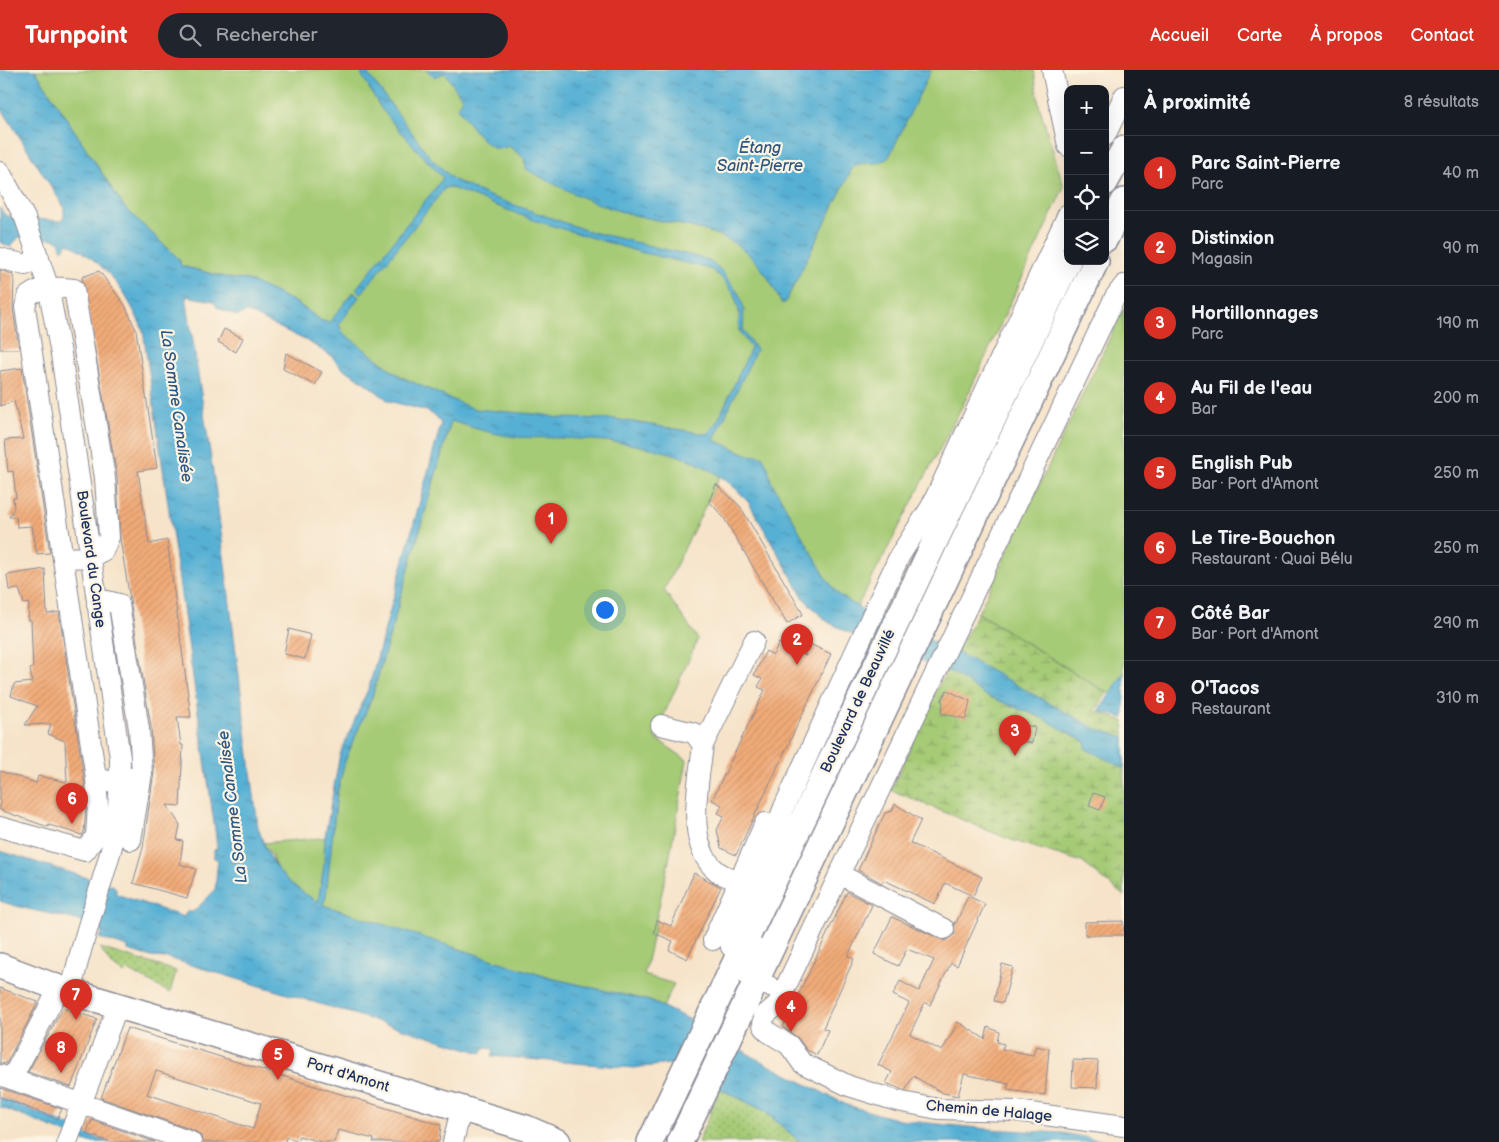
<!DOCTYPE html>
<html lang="fr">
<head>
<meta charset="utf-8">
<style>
  body { margin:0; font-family:"Balsamiq Sans",sans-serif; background:#20242c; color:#f1f3f6 }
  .controls { position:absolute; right:15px; top:15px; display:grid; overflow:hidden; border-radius:10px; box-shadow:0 5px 20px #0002 }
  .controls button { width:45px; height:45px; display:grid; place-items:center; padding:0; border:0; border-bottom:1px solid #363941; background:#171b24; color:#f1f3f6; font:25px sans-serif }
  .you { position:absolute; left:604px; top:539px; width:18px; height:18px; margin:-12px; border:4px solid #fff; border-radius:50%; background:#1a73e8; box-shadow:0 0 0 8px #1a73e833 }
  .badge { display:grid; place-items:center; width:32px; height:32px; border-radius:50%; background:#d93025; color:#fff; font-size:16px; font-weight:700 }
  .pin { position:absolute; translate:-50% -41px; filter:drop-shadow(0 1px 2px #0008) }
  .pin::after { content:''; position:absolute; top:26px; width:18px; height:15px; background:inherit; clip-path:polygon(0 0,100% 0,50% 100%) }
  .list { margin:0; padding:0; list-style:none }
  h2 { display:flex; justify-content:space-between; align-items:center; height:65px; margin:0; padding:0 20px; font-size:21px }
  h2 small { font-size:16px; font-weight:400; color:#9ea1a6 }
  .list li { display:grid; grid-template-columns:32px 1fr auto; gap:15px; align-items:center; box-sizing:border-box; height:75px; padding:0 20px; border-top:1px solid #363941 }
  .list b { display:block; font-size:19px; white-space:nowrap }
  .list p { margin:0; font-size:16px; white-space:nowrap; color:#9ea1a6 }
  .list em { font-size:16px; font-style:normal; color:#9ea1a6 }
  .icon { flex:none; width:28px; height:28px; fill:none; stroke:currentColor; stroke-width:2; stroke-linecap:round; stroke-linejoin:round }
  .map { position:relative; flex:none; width:1124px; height:1072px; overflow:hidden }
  header { display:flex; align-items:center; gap:30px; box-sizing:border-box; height:70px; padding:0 25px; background:#d93025; color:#fff }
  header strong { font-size:24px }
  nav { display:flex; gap:28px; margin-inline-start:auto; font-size:18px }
  .search { width:350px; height:45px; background:#20242c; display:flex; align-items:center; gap:12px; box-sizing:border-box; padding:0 18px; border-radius:28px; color:#9ea1a6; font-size:19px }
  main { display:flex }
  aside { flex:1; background:#171b24 }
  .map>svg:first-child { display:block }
  .grass { fill:url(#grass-dots); stroke:#607d6a }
  .wetland { fill:url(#wetland-marsh); stroke:#607d6a }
  .green { fill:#a6cb76; stroke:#607d6a }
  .water { fill:url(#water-ripples); stroke:#397099; fill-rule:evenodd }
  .building { fill:url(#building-hatch); fill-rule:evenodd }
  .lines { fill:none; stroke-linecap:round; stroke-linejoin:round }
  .minor-casing { stroke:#888994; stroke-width:22 }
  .major-casing { stroke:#888994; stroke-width:28 }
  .minor { stroke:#fff; stroke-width:20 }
  .major { stroke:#fff; stroke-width:25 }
  .labels { text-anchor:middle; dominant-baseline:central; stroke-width:4.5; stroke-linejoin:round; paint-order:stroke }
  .street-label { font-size:15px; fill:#1b2f5e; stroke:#fcf5e5 }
  .water-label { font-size:16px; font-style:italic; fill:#2d5681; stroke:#fcf5e5 }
</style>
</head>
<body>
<header>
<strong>Turnpoint</strong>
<div class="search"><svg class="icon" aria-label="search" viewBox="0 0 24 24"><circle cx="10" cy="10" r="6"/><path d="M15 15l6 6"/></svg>Rechercher</div>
<nav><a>Accueil</a><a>Carte</a><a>À propos</a><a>Contact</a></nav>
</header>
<main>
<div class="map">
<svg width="1124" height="1072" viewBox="0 0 1124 1072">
  <defs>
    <pattern id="grass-dots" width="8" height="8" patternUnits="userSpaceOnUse" patternTransform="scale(1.25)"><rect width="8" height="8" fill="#a6cb76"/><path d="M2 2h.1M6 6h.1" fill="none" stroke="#86a564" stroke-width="1.8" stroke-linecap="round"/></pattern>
    <pattern id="wetland-marsh" width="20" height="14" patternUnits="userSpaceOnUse" patternTransform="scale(1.25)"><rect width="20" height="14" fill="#a6cb76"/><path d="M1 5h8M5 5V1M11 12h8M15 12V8" fill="none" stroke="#86a564"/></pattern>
    <pattern id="water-ripples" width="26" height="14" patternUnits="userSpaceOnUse" patternTransform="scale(1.25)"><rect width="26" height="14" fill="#57b0d4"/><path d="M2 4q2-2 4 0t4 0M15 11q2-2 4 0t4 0" fill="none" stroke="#4790af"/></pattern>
    <pattern id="building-hatch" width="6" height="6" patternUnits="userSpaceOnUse" patternTransform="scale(1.25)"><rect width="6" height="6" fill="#f1ab78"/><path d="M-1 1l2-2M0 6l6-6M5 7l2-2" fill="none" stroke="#ce936a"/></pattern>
  </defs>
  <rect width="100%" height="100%" fill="#fcf5e5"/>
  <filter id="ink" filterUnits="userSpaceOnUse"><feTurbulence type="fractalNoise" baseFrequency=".02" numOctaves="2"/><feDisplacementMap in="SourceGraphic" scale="10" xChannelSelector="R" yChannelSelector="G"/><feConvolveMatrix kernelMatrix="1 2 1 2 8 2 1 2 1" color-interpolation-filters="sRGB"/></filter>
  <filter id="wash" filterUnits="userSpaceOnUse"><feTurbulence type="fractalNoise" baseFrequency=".0096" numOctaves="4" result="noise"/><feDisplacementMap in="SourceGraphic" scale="20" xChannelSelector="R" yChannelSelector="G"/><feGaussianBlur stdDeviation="1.12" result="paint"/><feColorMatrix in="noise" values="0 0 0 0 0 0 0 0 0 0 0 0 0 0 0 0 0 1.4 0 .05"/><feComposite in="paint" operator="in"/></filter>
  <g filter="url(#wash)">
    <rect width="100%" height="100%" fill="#f6e3c9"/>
    <path class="grass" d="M100,878L176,901L170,923L128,900L124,904L110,893Z
      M720,1019L763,1040L800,1072H698Z"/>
    <path class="wetland" d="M978,543L1107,623L1095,641L1124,651V826L1082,792L1011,770L891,720L938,617Z"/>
    <path class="green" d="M35,0H1034L1039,35L1064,117L966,329L855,541L828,523L730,386L664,520L698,569L654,667L687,690L669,790L644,905L674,914L663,937L650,931L550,908L325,837L288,813L277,801L271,784L263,773L332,767L337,723L345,691L372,627L451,351L417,315L392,301L342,263L339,255L322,251L295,232L248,210L233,209L181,196L179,189L124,137Z
      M1124,238V603L1111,625L978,543Z"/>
    <path class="water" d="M0,0H35L124,137L179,189L181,196L233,209L248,210L295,232L322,251L330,252L353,222L359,227L339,255L343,263L401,307L474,339L546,345L558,348L615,349L707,364L718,350L751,278L739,261V241L734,224L721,207L710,199L636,181L533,150L449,117L445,118L361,224L356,219L443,108L396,57L380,37L359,0H365L431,88L454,110L489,126L588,161L706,189L719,198L739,224L744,239L743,260L756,280L714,370L749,385L762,386L768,397L771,411L828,511L838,524L861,539L959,583L1094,658L1124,667V698L1086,679V672L1042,648L987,626L950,602L854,565L828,552L805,530L749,433C705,378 626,371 560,368C541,367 521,369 503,365C485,362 468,356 451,351L372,627L345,691L337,723L326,826L323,835L550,908L650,931L691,950L757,989L847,1035L899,1050L988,1059L1063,1063L1110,1072H800L763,1040L670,994L634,998L492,986L494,979L484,978L482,983L168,888L151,887L128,880V877L99,868L102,864L101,859C68,844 33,843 0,831V781L114,816L116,819V824L184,847L186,842H193L215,820L218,789L214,788V780L217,779L215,760L143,260C125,220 108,195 68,173L62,180L59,171L55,169L19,167L10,177L0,172V138L5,145L11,147L61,151L64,147V137L0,36ZM186,226L213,231L217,237L237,246L247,242L309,272L331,286L343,299L356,306L389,331L427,341L437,347L441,354L369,617L340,684L325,766L324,795L318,832C282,810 271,797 258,757L215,415Z
      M426,0H931L889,87C875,99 863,89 853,97L785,233H781C744,148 691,163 616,140C584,130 555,115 526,99L524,88L509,76C506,77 501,79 497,79C484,77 465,48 457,37L462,28L445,3L434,7Z
      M1124,603V648L1099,641Z
      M0,1027L97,1067L110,1072H87L0,1037Z"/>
    <g id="blocks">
      <path class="building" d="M0,200L12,204L14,209L13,239L19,279H0Z
        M99,201L125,235L136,260L157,398L138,401L149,474L167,470L191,647H177L181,675H183L180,736L167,735L180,755L177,770L183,771L180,794L196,799L187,828L133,813L143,778L154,702L151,657L120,469L117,406L82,207Z
        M224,259L243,268L236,282L218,272Z
        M286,283L322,302L315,315L283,299Z
        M22,298L50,483L37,484L32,456L17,457L16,447H9L14,438L13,428H16L13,401L8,402L5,370L23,369L14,331L0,336V301Z
        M716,414L740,436L803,544L787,554L724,448L709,431Z
        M45,499L47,544L59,542L84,709L86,736L84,762L82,765L49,755L48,757L0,740V701L36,713L38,706L67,712L65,671L48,664L51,654L25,655L37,636L11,626L14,614L32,612L30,599L33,598L32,577L31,550H28L29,533L24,534L19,519L9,520L7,505Z
        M289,559L311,565L305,589L284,584Z
        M795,567L831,584L736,785L721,778L717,760L724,746L718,743L722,735L712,730L765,620L758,617L762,609L754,605L766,581L773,585L779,573L806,586Z
        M947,620L970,631L966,649L941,643L943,632L941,631Z
        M1024,655L1035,657L1032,673L1021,671Z
        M1093,723L1105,727L1100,740L1089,736Z
        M895,734L921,750L910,773L982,807L973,826L945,813L935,834L884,810L882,813L858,800L885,743L892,741Z
        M694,803L721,817L687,889L669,880L673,871L654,863L657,850L671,856Z
        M847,822L872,835L848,886L854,889L823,958L828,960L817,985L807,980L798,968L783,957Z
        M968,826L985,834L957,896L951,893L930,935L925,932L910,964L942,981L958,952L985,969L988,957L999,962L997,972L1004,974L1002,979L1033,985L1036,976L1049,979L1045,1025L1007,1020L1009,1014L964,1004L958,1026L943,1023L913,1006L905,1021L886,1013L892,1002L878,995L909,933L893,925L900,911L919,921L934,890L907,879L898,896L874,884L892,847L945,871L955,864L954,852L956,853Z
        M1123,851L1124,865H1085V852Z
        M1002,894L1013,897L1003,933L994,931Z
        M0,918L38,932L6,994L0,993Z
        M63,938L97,949L71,1017L28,1002Z
        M127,958L441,1055L439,1072H373L374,1069L338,1060L334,1072H321L299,1066L297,1070L286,1067L285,1072H203L200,1065L195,1061L101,1028ZM156,1001L261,1033L253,1059L147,1024Z
        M1073,990L1098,991L1097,1018L1072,1017Z
        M0,1018L62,1039L57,1049L0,1027Z
        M92,1050L155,1072H110L86,1064Z"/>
    </g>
  </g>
  <g filter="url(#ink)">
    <use href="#blocks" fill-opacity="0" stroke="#888994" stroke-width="1"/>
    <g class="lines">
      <g class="minor-casing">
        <path id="minor" d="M1052,0L1068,76
          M1105,66L1124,26
          M0,102L25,148L48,216L61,284L120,688C120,717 119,747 112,776C99,825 81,872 71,921
          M0,188L25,195L39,188
          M1124,215L1115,227L777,935L764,946L763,955L768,962L789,975L802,993L849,1016L897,1031L938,1039L1016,1041L1124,1056
          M64,488L90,487L103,481L109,467L105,408L74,219C55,217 44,215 28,226L25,237L96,708L121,714L142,703L139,659L119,534L107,531L97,534
          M661,655L694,663L703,675C699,711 684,775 717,801C723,806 732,808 738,811
          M703,675L754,571
          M0,757L85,781L96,766L98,736L96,708
          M131,770L142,703
          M839,804L944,859
          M713,870L765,753
          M731,877L784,737L873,543L900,485L931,437L1068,144
          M754,877L743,900L755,913L769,916
          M0,1005L191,1072
          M12,1008L59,918
          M67,1072L118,935
          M453,1072L461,1040"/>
      </g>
      <g class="major-casing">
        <path id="major" d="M1105,113L1124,79
          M1105,169L1124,131
          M0,896L59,918L526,1058L558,1072
          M650,1072L1068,191
          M680,1072L1096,191"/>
      </g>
      <use href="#minor" class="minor"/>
      <use href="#major" class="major"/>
    </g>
  </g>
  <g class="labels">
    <g class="street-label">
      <text transform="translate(91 489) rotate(82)">Boulevard du Cange</text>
      <text transform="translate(858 631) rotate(-65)">Boulevard de Beauvillé</text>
      <text transform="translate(348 1005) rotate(17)">Port d'Amont</text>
      <text transform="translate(989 1041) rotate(5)">Chemin de Halage</text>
    </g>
    <g class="water-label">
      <text x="760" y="78">Étang<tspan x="760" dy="18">Saint-Pierre</tspan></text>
      <text transform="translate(176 336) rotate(82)">La Somme Canalisée</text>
      <text transform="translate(233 737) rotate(-97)">La Somme Canalisée</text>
    </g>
  </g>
</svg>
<div class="controls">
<button>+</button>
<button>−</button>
<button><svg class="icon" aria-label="locate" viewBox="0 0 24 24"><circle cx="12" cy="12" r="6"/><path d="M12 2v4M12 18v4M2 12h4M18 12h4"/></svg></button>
<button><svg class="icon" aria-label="layers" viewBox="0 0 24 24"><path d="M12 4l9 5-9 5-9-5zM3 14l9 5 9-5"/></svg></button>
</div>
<div class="you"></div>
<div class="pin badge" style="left:551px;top:474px">1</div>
<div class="pin badge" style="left:797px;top:595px">2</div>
<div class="pin badge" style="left:1015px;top:686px">3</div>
<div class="pin badge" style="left:791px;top:962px">4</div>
<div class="pin badge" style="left:278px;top:1010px">5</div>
<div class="pin badge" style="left:72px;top:754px">6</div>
<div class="pin badge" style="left:76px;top:950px">7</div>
<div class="pin badge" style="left:61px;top:1003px">8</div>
</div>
<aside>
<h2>À proximité<small>8 résultats</small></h2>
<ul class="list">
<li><span class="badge">1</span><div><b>Parc Saint-Pierre</b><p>Parc</p></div><em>40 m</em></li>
<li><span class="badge">2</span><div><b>Distinxion</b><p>Magasin</p></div><em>90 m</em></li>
<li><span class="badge">3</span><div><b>Hortillonnages</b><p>Parc</p></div><em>190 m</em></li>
<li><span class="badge">4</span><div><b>Au Fil de l'eau</b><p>Bar</p></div><em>200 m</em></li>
<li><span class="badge">5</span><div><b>English Pub</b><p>Bar · Port d'Amont</p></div><em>250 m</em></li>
<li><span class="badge">6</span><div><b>Le Tire-Bouchon</b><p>Restaurant · Quai Bélu</p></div><em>250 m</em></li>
<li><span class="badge">7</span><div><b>Côté Bar</b><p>Bar · Port d'Amont</p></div><em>290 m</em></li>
<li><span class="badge">8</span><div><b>O'Tacos</b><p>Restaurant</p></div><em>310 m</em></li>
</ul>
</aside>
</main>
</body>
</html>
